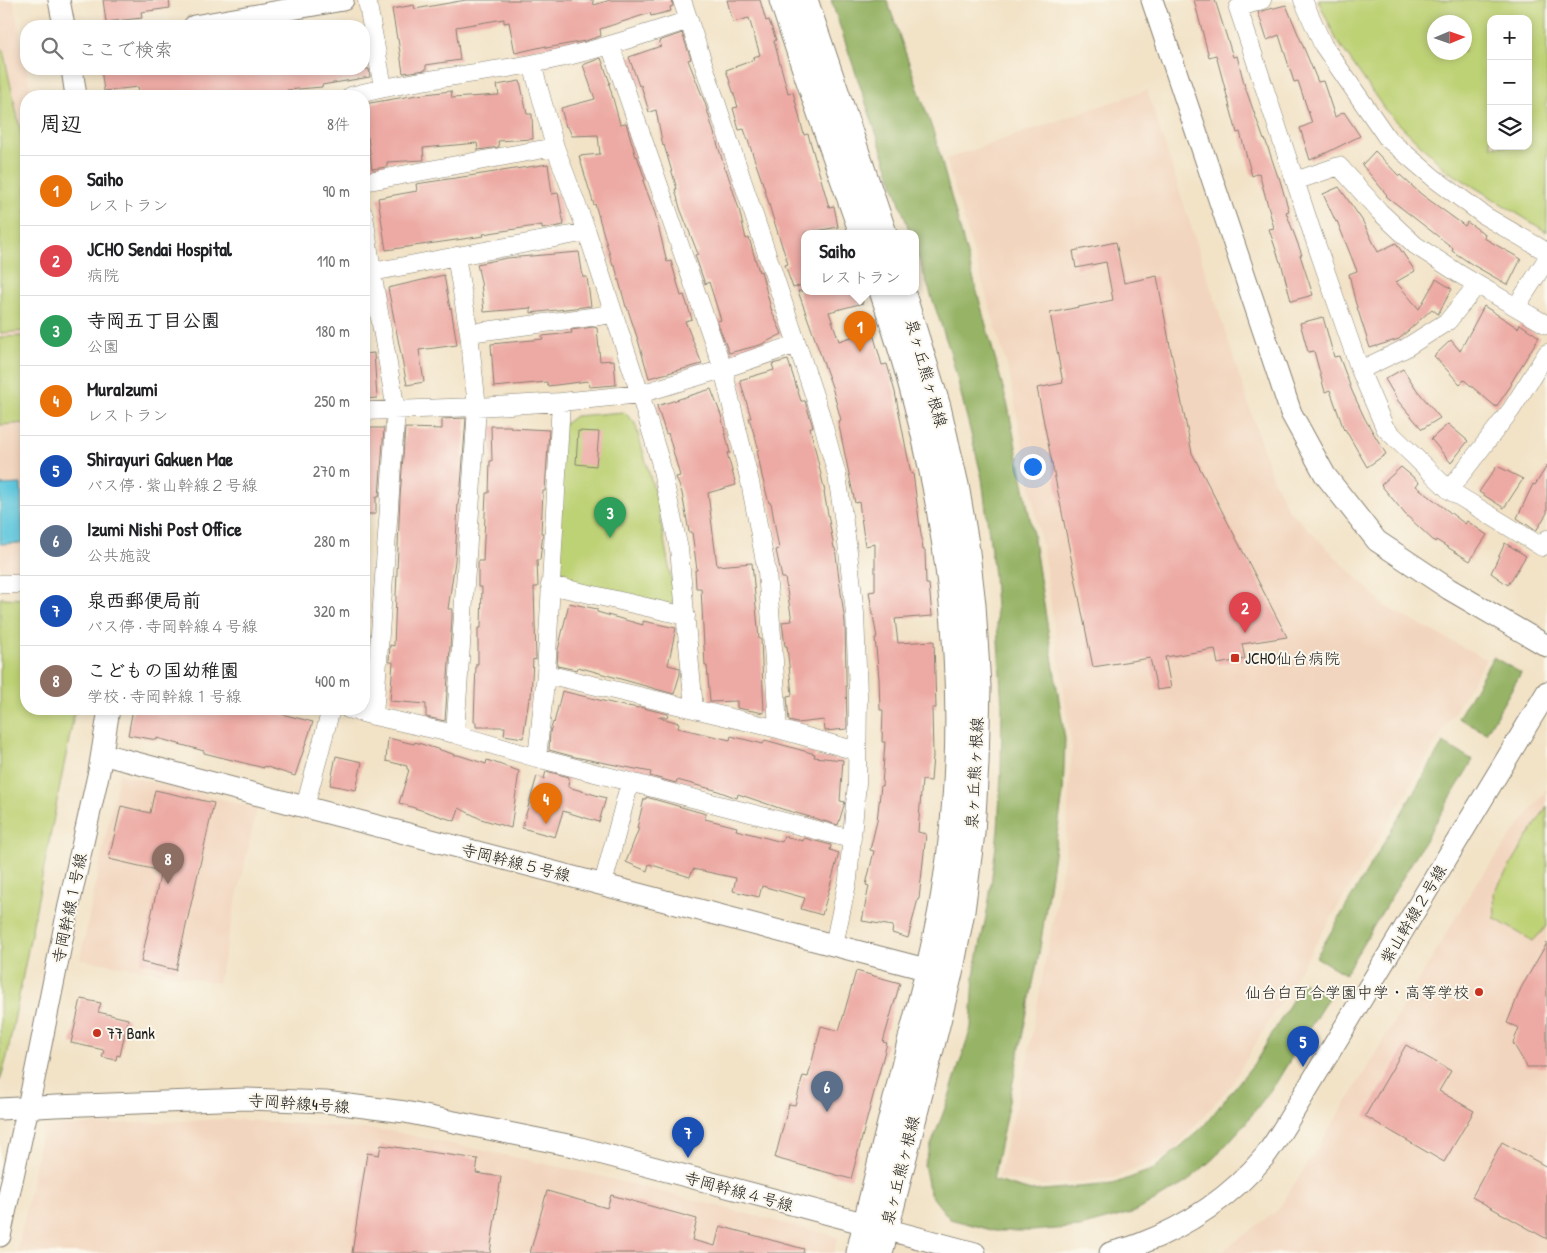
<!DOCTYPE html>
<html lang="ja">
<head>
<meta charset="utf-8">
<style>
  body { margin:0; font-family:"Patrick Hand","Klee One",sans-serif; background:#f2f2f2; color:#202124 }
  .controls { position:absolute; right:15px; top:15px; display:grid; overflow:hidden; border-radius:10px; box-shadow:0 2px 8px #0003 }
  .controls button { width:45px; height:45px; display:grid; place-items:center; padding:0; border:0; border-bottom:1px solid #e0e0e0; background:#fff; color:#202124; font:25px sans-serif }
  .compass { position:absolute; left:1427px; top:15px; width:45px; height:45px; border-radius:50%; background:#fff; box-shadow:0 2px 8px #0003; rotate:88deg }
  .you { position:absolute; left:1032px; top:466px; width:18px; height:18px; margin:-12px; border:4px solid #fff; border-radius:50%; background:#1a73e8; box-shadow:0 0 0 8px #1a73e833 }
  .badge { display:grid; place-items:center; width:32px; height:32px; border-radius:50%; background:#0f766e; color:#fff; font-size:16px; font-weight:700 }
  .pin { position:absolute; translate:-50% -41px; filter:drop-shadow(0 1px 2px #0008) }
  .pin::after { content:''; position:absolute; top:26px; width:18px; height:15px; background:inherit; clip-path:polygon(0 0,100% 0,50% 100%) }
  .popup { position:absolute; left:801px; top:230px; width:118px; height:65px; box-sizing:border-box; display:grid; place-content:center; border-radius:10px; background:#fff; filter:drop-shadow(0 1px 4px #0005); font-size:16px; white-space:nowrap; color:#757577 }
  .popup b { font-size:19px; color:#202124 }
  .popup::after { content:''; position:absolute; left:50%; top:100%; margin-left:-10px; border:10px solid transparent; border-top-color:#fff }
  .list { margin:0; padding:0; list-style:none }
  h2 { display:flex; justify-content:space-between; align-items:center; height:65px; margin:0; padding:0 20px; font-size:21px }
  h2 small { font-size:16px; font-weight:400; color:#757577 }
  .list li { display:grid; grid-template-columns:32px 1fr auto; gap:15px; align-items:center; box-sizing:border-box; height:70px; padding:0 20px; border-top:1px solid #e0e0e0 }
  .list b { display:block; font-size:19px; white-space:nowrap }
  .list p { margin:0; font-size:16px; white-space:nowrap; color:#757577 }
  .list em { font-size:16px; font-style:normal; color:#757577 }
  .icon { flex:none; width:28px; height:28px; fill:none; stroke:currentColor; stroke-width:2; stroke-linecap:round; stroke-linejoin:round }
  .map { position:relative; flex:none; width:1547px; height:1253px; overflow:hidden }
  .search { position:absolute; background:#fff; box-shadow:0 2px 8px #0003; left:20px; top:20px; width:350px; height:55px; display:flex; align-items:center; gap:12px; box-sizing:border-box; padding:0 18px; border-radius:20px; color:#757577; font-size:19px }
  .panel { position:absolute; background:#fff; box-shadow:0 2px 8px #0003; left:20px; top:90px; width:350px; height:625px; border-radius:20px }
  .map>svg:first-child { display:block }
  .built { fill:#f2d5be }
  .green { fill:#bdd175; stroke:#6c7648; fill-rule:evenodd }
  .forest { fill:#96b366; stroke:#596841 }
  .water { fill:#61c7dd; stroke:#3e727c }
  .building { fill:#edaaa4 }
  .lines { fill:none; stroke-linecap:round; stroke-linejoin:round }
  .minor-casing { stroke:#878072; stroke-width:19 }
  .tertiary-casing { stroke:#878072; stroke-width:23 }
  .secondary-casing { stroke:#878072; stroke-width:27 }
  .minor { stroke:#fff; stroke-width:18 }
  .tertiary { stroke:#fff; stroke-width:21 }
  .secondary { stroke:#fff; stroke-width:25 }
  .poi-dot { fill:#c8321e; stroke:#fbf7ec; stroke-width:2 }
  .labels { text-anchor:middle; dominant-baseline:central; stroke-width:4; stroke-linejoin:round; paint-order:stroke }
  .street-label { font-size:16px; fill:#1c1c1c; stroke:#fbf7ec }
  .poi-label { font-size:16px; fill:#1c1c1c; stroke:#fbf7ec; text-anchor:start }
</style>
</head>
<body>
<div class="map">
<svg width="1547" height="1253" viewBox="0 0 1547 1253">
  <rect width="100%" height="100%" fill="#fbf7ec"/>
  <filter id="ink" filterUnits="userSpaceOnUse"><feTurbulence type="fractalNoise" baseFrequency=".02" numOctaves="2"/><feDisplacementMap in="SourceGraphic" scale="10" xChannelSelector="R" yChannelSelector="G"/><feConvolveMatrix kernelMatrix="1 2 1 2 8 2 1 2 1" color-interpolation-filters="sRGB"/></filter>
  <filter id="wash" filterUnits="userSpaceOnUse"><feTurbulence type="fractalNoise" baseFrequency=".0096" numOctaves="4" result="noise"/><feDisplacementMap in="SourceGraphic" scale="20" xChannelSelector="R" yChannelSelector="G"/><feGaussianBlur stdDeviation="1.12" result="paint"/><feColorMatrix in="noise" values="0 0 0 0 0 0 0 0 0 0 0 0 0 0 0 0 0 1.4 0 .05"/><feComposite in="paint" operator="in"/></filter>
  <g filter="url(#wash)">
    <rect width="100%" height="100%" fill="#f2e3c7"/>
    <path class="built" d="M4,0H13L32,96H26V570L0,569V1Z
      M1147,90L1272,477L1288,509L1386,607L1486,659L1231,1085L1169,1155L1114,1178L1044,1185L998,1179L1027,1060L1065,854L1072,747L1044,557L1009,373L946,159Z
      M119,774L257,808L218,983L80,959Z
      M1547,789V1253H1220L1278,1210L1349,1098L1475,885Z
      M229,1119L390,1131L579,1171L838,1237L834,1253H17L43,1127Z"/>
    <path class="green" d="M1318,0H1547V232L1445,169L1385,110L1336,39ZM1491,19H1528V146H1491ZM1464,22V52H1434V22Z
      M0,48L3,50L26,156V331L0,333Z
      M26,336V423L0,425V337Z
      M624,412L635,423L657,501L675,600L670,605L561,584L555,576L563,425L575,416Z
      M0,598L26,599V709H75L7,1057L0,1081Z
      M1547,806V926L1533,941L1495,919L1494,892Z"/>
    <path class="forest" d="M831,0H887L935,137L1008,406L1033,534L1065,739L1063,794L1039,954L993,1180L1031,1191L1113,1184L1154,1169L1202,1128L1256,1061L1303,982L1328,998L1276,1083L1244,1125L1215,1157L1187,1182L1135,1212L1080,1227L1032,1231H995L950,1219L930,1194L924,1164L948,1100L971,1028L974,975L988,907L998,830L1001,773L1002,707L994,575L982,478L951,354L915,248V233H910Z
      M1493,657L1521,673L1486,733L1458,718Z
      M1443,743L1473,760L1345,974L1316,957Z"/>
    <path class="water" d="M21,484L23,543L0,544V485Z"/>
    <g id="blocks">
      <path class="building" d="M103,0H169L170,8L141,12L142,18L106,22Z
        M466,0H593L594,5L610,0H672L673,6L670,7L671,11L651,16L650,13L600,29L601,36L585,41L546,48V46L515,53L509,22L504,23V19L456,27L460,60L426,65V70L403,73L398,39H397L392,9L414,5L415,9Z
        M727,0H760L766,21L769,20L776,40L774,41L788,93L793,92L804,135L808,134L829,207L834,206L838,227L805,233V284L793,288L785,265L788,264L773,218L764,187L744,129L739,130L733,108L738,107L726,70L754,60L753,57L760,55L749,18L733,22Z
        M1194,0H1215L1233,57L1237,56L1245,87L1264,140L1265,139L1278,177H1279L1289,211L1286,212L1302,255H1300L1313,295L1291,301L1281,262H1280L1269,229L1274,228L1259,173L1252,176L1240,132L1237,133L1216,55L1209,57Z
        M1286,5L1318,82L1323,81L1335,117L1344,112L1360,136L1328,152L1310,160L1300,128L1312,123L1298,81L1294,82L1279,35L1267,40L1258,12Z
        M682,33L691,59L688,60L705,103L725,169H726L739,209L746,239L749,238L759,272L761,271L772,312L782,334L760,345L729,353L717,321L721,320L709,282L705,284L695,255L698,254L680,208L675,189H677L664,145L663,146L656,110L649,112L641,85L639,86L629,57L661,46L659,41Z
        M601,58L610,83L609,84L620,124L626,123L636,157L637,156L645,180L643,181L655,213L667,262L671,261L681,296L684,295L692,319L685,321L702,364L649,378L638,340L627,307H626L615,266H613L595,204L594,205L579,156L600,154L598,135L572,136L568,127H566L561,108L595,99L583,65Z
        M101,69H224L225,73L259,69H369L370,77L322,85V87L287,90V94L259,96H140L138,87L104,91Z
        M520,81L527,114H532L533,139L498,141L499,147L478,150L477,143L423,148L424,160L387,162V167L372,169L368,137L364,138V104L417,95L451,91L452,98L499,95L497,85Z
        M1375,151L1399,176L1400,175L1421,194L1465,226L1467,222L1485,234L1484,238L1521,259L1508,285L1473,265L1452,251L1453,248L1386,196L1387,195L1362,165Z
        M548,164L552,194L558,193L564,225L542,229V225L483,234L484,236L386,250L378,198L417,191L416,184Z
        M1339,187L1362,220L1378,252L1396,243L1415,271L1396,282L1419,309L1436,279L1452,289L1438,314L1432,309L1399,339L1370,348L1355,301L1349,274L1357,271L1337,221L1336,222L1323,194Z
        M1116,242L1124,283L1157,276L1170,346L1192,453L1287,637L1242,644L1245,659L1218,664L1215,649L1165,657L1171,688L1157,690L1150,658L1093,667L1037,388L1063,383L1050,313L1113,300L1106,262L1076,268L1073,251Z
        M579,252L583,277H587L591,306L531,313V308L484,312L481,282L477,264L507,258Z
        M444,275L450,309L451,308L457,345L419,350L424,382L407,385L388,288Z
        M798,291H860L863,303L829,312L839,341L872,330L882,365L887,364L895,392L911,474L913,473L923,550H925L926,584H929L932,616L895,619L898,643L934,641L936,708H932L933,756L931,781L922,780L918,832L926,834L919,899H918L908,938L892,933L893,926L862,921L869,886L866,885L874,851L870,850L877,821L881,785L882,786L885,742H882L883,710H880L879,678L875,638H877L869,592L875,591V544L865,546L859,502L855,503L838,421L841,420L832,387Z
        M1484,306L1518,328L1520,324L1539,337L1511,383L1512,384L1496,407L1464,380L1460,384L1434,356L1451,340L1460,351Z
        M1323,317L1334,357L1339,356L1352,391L1365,419L1386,454L1367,467L1345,429L1344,430L1330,390L1325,392L1314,351L1308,352L1300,323Z
        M593,327L597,328L600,361L614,360L616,385L589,387L588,381L548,386L547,382L494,387L491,344L543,339L542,336L572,333L571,330Z
        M374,353L377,398L364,399V354Z
        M788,360L801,401H805L813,427H810L825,492H824L834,548H835L845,623L847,729L825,731L824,720L797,723L789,721L787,696L792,695L787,646H785L782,622L792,621L785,578H782L776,550L779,549L771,503H769L762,476L757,450H759L749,418H751L740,380L774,370L772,364Z
        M1403,369L1417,390L1440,418L1422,429L1398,401L1385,379Z
        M711,389L721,415L730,453H727L736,485L708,493L717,566L752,563L759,639H761L764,713L737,708V701L710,702L707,666H705L701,588H696L695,570H697L692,532H689L682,493L676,477L680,476L668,433L666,434L657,406Z
        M466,418L461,486L458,504L455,561L448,609H452V618L445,721L426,717V704L390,701L393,662H389L390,645L394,646L400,497L405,428L442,429V419Z
        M1448,424L1468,441L1451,463L1431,439Z
        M491,426H511V428L549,430L545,491H543L541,533H543L540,560H537L538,587H534L536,660L533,659L531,698H529L523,738L504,735L505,727H476V722H474L476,664H478V628H481L482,587H478V561H483L486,493H489L490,461H492Z
        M364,428H384L379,497H376V514H364Z
        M578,431L599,432L596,466L576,464Z
        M1497,466L1523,479L1504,508L1479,492Z
        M1547,466V513L1536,531L1517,518L1533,484L1535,485Z
        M1401,467L1419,482L1416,486L1465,524L1467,521L1487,535L1470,561L1436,540L1435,542L1405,514L1381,485Z
        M1505,543L1526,556L1508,585L1491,573Z
        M569,603L597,609V612L643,625V621L676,628L668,665L680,668V674L674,694L578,667L577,670L557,666L558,650Z
        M562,691L628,707V706L638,708L639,707L668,714L667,717H658L679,723L678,728L730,740L731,736L763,744L765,740L815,754L814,757L843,760L840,801L845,802L838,825L782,809L738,794L737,798L715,790L677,780L676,783L650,776L651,772L575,757L549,750L550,732L553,722L554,723Z
        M133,709H275L274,712L313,722L295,776L264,766V768L204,753V751L157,738V740L128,735Z
        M388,738L414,744L415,742L453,754V755H458L486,764L487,760L519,771L511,828L481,819L459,808L455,821L399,803L409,770L407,769V766L386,761Z
        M336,756L362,762L356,790L330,785Z
        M546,771L569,777L568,787L606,798L599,822L563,811L555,837L522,828L537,776L544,779Z
        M155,790L214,803L176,970L141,962L161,871L109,859L121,806L150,813Z
        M646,797L706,814L705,819L737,827L736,830L782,842L784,836L803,841L804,838L831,845L830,850L839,853L822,915L801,909L805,898L762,886L759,897L733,891L736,878L693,869L690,877L649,864L647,871L626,862L639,828H637L644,799H646Z
        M1547,943V1067H1527L1513,1043L1519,1028L1507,1023L1521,988Z
        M856,971L900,983L883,1042L887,1043L851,1179L775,1158L789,1104L795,1105L803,1076L808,1077L821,1026L839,1031Z
        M81,999L101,1003L98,1012L128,1019L120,1056L117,1055L116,1060L102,1057L104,1050L71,1043Z
        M1406,1045L1451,1071L1439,1091L1474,1111L1444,1162L1365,1116Z
        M1502,1142L1547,1167V1239L1472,1197Z
        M381,1145L478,1159L476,1173L501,1177L490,1253H352L367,1153L379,1155Z
        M547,1191L607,1208L611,1195L697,1219L692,1240L715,1246L720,1226L804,1249L803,1253H530Z"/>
    </g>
  </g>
  <g filter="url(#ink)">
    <use href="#blocks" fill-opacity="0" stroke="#878072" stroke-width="1"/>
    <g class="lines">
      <g class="minor-casing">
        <path id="minor" d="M367,0L383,87
          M682,0L820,413L837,475L847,543L855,613L858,695L857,783L848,879L834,945
          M1262,0L1238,8L1312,232L1360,370L1385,428L1449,490L1542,547L1547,539
          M1303,0L1323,45L1388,139L1435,179L1485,216L1547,252
          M610,45L723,369L750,482L767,572L774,661L778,729
          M532,64L555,147L587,232L640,394L660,461L679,549L694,708
          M351,96C410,80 471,75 531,64C585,54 637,37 689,20
          M1295,181L1339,166L1380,212L1415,245L1461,275L1547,325
          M364,182L555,147
          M364,215L372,272L396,410L374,716
          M372,272L587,232
          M1516,307L1547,259
          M469,333L614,314
          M1360,370L1404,349L1448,321L1477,285
          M364,411L477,407L561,402L640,394L723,369L797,344
          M1449,490L1511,410L1547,353
          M0,584H26
          M550,585L686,616
          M546,674L778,729L857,751
          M348,709L374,716L455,734L537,758L851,839
          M455,734L477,407L469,333L456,256
          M537,758L546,674L561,402
          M305,807L331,709
          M603,884L630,782"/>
      </g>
      <g class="tertiary-casing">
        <path id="tertiary" d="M59,0L64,26
          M1152,0L1291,413L1325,475L1377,541L1449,589L1547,646
          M194,26L343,0
          M72,69L76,96
          M102,754L929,970
          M0,1109L56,1106L246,1099L325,1102L405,1112L573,1146L975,1253
          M0,1236L34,1079L70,900L99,771L109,709
          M1110,1253C1120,1250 1130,1248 1140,1244C1188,1226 1233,1195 1265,1156C1278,1139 1289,1119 1300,1101L1547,692"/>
      </g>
      <g class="secondary-casing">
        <path id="secondary" d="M782,0L812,90L862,233
          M805,0L884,233
          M859,1253C875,1182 893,1112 910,1042C923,993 936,943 944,893C977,691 949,483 882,291
          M880,1253L951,969L962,911L972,833L976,763L978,687L973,605L966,544L956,485L938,407L902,291"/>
      </g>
      <use href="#minor" class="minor"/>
      <use href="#tertiary" class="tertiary"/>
      <use href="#secondary" class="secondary"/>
    </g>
  </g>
  <g class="poi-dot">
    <rect x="1230" y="653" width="10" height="10" rx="2.5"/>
    <circle cx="1479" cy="992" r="5"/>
    <circle cx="97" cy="1033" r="5"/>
  </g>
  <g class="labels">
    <g class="street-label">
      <text transform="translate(927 373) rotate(74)">泉ヶ丘熊ヶ根線</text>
      <text transform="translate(974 773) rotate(-87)">泉ヶ丘熊ヶ根線</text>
      <text transform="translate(516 862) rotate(14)">寺岡幹線５号線</text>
      <text transform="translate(69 908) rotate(-78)">寺岡幹線１号線</text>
      <text transform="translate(1413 914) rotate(-59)">紫山幹線２号線</text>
      <text transform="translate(299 1103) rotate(4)">寺岡幹線4号線</text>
      <text transform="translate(900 1170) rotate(-76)">泉ヶ丘熊ヶ根線</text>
      <text transform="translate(739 1191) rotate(15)">寺岡幹線４号線</text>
    </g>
    <g class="poi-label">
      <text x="1245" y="658">JCHO仙台病院</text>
      <text x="1469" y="992" text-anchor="end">仙台白百合学園中学・高等学校</text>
      <text x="107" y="1033">77 Bank</text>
    </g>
  </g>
</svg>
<div class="controls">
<button>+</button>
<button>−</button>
<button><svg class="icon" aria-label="layers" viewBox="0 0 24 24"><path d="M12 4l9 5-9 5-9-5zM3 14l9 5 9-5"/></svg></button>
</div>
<svg class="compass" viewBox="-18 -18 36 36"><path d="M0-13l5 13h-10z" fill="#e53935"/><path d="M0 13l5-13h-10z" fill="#757577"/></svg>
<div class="you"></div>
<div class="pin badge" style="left:860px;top:352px;background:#e8710a">1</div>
<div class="popup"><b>Saiho</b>レストラン</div>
<div class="pin badge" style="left:1245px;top:633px;background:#e0444e">2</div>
<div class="pin badge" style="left:610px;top:538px;background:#2e9e5b">3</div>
<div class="pin badge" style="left:546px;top:824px;background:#e8710a">4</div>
<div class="pin badge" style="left:1303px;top:1067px;background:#1a4fb4">5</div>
<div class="pin badge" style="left:827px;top:1112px;background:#5c6f8a">6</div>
<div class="pin badge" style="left:688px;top:1158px;background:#1a4fb4">7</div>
<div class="pin badge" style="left:168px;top:884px;background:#8d6e63">8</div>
<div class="search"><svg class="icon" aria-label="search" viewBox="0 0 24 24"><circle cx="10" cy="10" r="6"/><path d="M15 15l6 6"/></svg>ここで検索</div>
<section class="panel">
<h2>周辺<small>8件</small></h2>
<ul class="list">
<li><span class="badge" style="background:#e8710a">1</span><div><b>Saiho</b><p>レストラン</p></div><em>90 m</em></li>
<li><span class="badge" style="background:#e0444e">2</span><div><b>JCHO Sendai Hospital</b><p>病院</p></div><em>110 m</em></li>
<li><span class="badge" style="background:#2e9e5b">3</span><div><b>寺岡五丁目公園</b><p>公園</p></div><em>180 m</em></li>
<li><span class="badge" style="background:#e8710a">4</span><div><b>MuraIzumi</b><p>レストラン</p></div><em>250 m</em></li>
<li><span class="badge" style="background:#1a4fb4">5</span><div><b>Shirayuri Gakuen Mae</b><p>バス停 · 紫山幹線２号線</p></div><em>270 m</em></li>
<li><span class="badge" style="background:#5c6f8a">6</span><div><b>Izumi Nishi Post Office</b><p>公共施設</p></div><em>280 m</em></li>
<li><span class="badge" style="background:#1a4fb4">7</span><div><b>泉西郵便局前</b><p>バス停 · 寺岡幹線４号線</p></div><em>320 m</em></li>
<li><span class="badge" style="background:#8d6e63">8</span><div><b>こどもの国幼稚園</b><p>学校 · 寺岡幹線１号線</p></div><em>400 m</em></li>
</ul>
</section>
</div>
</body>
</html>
